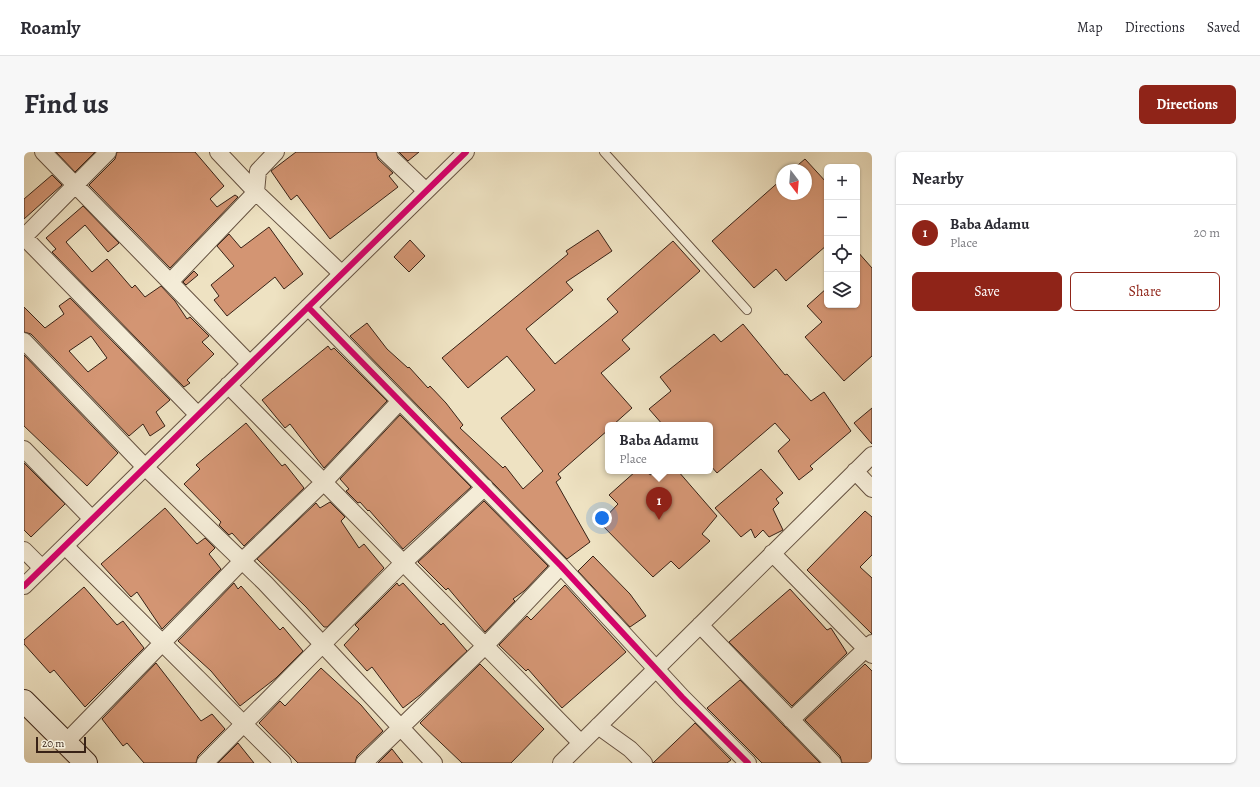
<!DOCTYPE html>
<html lang="en">
<head>
<meta charset="utf-8">
<style>
  body { margin:0; font-family:Alegreya,serif; background:#f7f7f7; color:#2b2b33 }
  .controls { position:absolute; right:12px; top:12px; display:grid; overflow:hidden; border-radius:6px; box-shadow:0 1px 3px #0004 }
  .controls button { width:36px; height:36px; display:grid; place-items:center; padding:0; border:0; border-bottom:1px solid #e1e1e2; background:#fff; color:#2b2b33; font:20px sans-serif }
  .compass { position:absolute; left:752px; top:12px; width:36px; height:36px; border-radius:50%; background:#fff; box-shadow:0 1px 3px #0004; rotate:164deg }
  .scale { position:absolute; left:12px; bottom:10px; width:50px; box-sizing:border-box; padding-left:4px; border:2px solid #382216; border-top:0; font-size:11px; line-height:14px; white-space:nowrap; color:#382216; -webkit-text-stroke:3px #f4ecd7; paint-order:stroke }
  .you { position:absolute; left:578px; top:366px; width:14px; height:14px; margin:-10px; border:3px solid #fff; border-radius:50%; background:#1a73e8; box-shadow:0 0 0 6px #1a73e833 }
  .badge { display:grid; place-items:center; width:26px; height:26px; border-radius:50%; background:#8f2418; color:#fff; font-size:13px; font-weight:700 }
  .pin { position:absolute; translate:-50% -33px; filter:drop-shadow(0 1px 2px #0008) }
  .pin::after { content:''; position:absolute; top:21px; width:14px; height:12px; background:inherit; clip-path:polygon(0 0,100% 0,50% 100%) }
  .popup { position:absolute; left:581px; top:270px; width:108px; height:52px; box-sizing:border-box; display:grid; place-content:center; border-radius:6px; background:#fff; filter:drop-shadow(0 1px 3px #0005); font-size:13px; white-space:nowrap; color:#7c7c81 }
  .popup b { font-size:15px; color:#2b2b33 }
  .popup::after { content:''; position:absolute; left:50%; top:100%; margin-left:-8px; border:8px solid transparent; border-top-color:#fff }
  .list { margin:0; padding:0; list-style:none }
  h2 { display:flex; justify-content:space-between; align-items:center; height:52px; margin:0; padding:0 16px; font-size:17px }
  h2 small { font-size:13px; font-weight:400; color:#7c7c81 }
  .list li { display:grid; grid-template-columns:26px 1fr auto; gap:12px; align-items:center; box-sizing:border-box; height:56px; padding:0 16px; border-top:1px solid #e1e1e2 }
  .list b { display:block; font-size:15px; white-space:nowrap }
  .list p { margin:0; font-size:13px; white-space:nowrap; color:#7c7c81 }
  .list em { font-size:13px; font-style:normal; color:#7c7c81 }
  .actions { display:flex; gap:8px; padding:12px 16px }
  .actions a { flex:1; padding:9px 0; border:1px solid #8f2418; border-radius:6px; text-align:center; font-size:14px; color:#8f2418 }
  .actions .main { background:#8f2418; color:#fff }
  .icon { flex:none; width:22px; height:22px; fill:none; stroke:currentColor; stroke-width:2; stroke-linecap:round; stroke-linejoin:round }
  .map { position:relative; flex:none; width:848px; height:611px; overflow:hidden; border-radius:6px }
  header { display:flex; align-items:center; gap:24px; box-sizing:border-box; height:56px; padding:0 20px; background:#fff; border-bottom:1px solid #e1e1e2 }
  header strong { font-size:19px }
  nav { display:flex; gap:22px; margin-inline-start:auto; font-size:14px }
  .intro { display:flex; align-items:center; justify-content:space-between; box-sizing:border-box; height:96px; padding:0 24px }
  h1 { margin:0; font-size:28px }
  .button { padding:10px 18px; border-radius:6px; background:#8f2418; color:#fff; font-size:14px; font-weight:700 }
  main { display:flex; gap:24px; padding:0 24px }
  aside { flex:1; background:#fff; border-radius:6px; box-shadow:0 1px 3px #0004 }
  .map>svg:first-child { display:block }
  .building { fill:#d39573; stroke:#382216; fill-rule:evenodd }
  .lines { fill:none; stroke-linecap:round; stroke-linejoin:round }
  .lane-casing { stroke:#665241; stroke-width:10 }
  .street-casing { stroke:#665241; stroke-width:18 }
  .secondary-casing { stroke:#382216; stroke-width:24 }
  .lane { stroke:#f4ecd7; stroke-width:8 }
  .street { stroke:#f4ecd7; stroke-width:16 }
  .secondary { stroke:#f4ecd7; stroke-width:22 }
  .cycleway-casing { stroke:#f4ecd7; stroke-width:8 }
  .cycleway { stroke:#d6006c; stroke-width:6 }
</style>
</head>
<body>
<header>
<strong>Roamly</strong>
<nav><a>Map</a><a>Directions</a><a>Saved</a></nav>
</header>
<div class="intro"><h1>Find us</h1><a class="button">Directions</a></div>
<main>
<div class="map">
<svg width="848" height="611" viewBox="0 0 848 611">
  <rect width="100%" height="100%" fill="#eee2c2"/>
  <filter id="stains"><feTurbulence type="fractalNoise" baseFrequency=".005" numOctaves="4"/><feColorMatrix values="0 0 0 0 .2 0 0 0 0 .09 0 0 0 0 .02 0 0 0 .5 -.17"/></filter>
  <radialGradient id="worn" r=".72"><stop offset=".6" stop-color="#630" stop-opacity="0"/><stop offset="1" stop-color="#630" stop-opacity=".3"/></radialGradient>
  <path class="building" d="M32,0H71L51,20Z
    M93,0H171L200,34L186,47L193,55L211,43L214,45L146,116L65,33L91,7Z
    M272,0H352L354,7L369,21L365,24L374,35L306,87L273,43L267,48L247,19Z
    M375,0H395L384,9Z
    M781,7L803,31V93L762,129L752,117L730,136L688,89L758,27V42H782V18H768Z
    M28,23L38,33L0,67V47Z
    M59,54L95,91L84,100L61,73L42,90L68,120L83,107L108,136L111,133L121,145L137,134L151,149L163,167L166,165L185,184L178,190L190,202L163,228L166,231L160,235L28,100L32,97L22,86Z
    M245,75L279,122L260,137L251,125L203,164L190,148L195,144L187,133L210,114L193,94L205,82L217,96Z
    M574,78L588,99L542,130L549,138L502,177L531,212L594,160L583,147L649,89L676,119L598,188L606,197L577,221L608,256L589,273H584V278L534,322L537,326L532,330L566,390L543,407L326,184L343,171L363,197L384,216L385,215L404,236L406,234L422,251L439,273L436,276L479,316L481,314L499,337L519,319L477,266L511,238L483,204L444,236L418,206L544,102L542,99Z
    M386,88L401,104L385,120L370,105Z
    M833,99L848,116V204L820,229L781,185L798,170L783,154L803,136V153H833Z
    M170,119L174,123L162,133L159,130Z
    M46,146L146,248L132,260L141,274L126,284L119,272L105,284L7,182L0,180V155L21,176L40,162L35,154ZM67,184L83,206L64,220L45,199Z
    M719,172L761,223L763,222L787,249L800,240L827,279L786,314L789,317L775,328L754,299L766,288L751,271L693,321L686,313V273H639L625,257L647,239L636,225L690,182L697,190Z
    M304,194L307,198L310,196L363,249L300,316L266,272L261,276L238,248Z
    M0,203L94,301L63,334L0,274Z
    M848,256V292L830,271Z
    M376,263L447,335L379,397L345,358L344,359L336,350L334,351L322,339L325,337L316,327Z
    M222,271L258,314L261,312L280,336L220,394L208,381L205,383L195,373L197,370L160,332L176,317L172,313Z
    M0,311L41,352L7,385L0,378Z
    M737,317L759,341L752,347L755,351L749,357L759,378L745,385L739,378L731,386L727,377L717,385L691,356Z
    M612,319H620L627,323L631,319H654L693,364L678,382L686,389L655,417L647,409L629,425L576,371L594,352L585,343Z
    M460,349L524,414L500,439L489,447L491,449L461,480L424,436L422,438L394,410Z
    M306,350L321,365L317,369L335,396L340,392L360,416L303,475H300L282,455L233,407L292,351L296,356Z
    M141,356L173,392L181,386L191,396L185,402L197,417L138,477L113,440L107,445L77,412Z
    M841,359L848,365V403L836,415L848,426V482L783,418Z
    M569,404L606,442L622,464L606,475L554,419Z
    M210,431L214,437L217,434L256,478L259,475L279,499L252,526L216,554L187,519L154,489Z
    M373,431L375,434L379,431L417,473L419,471L443,499L396,543L379,556L348,515L343,519L320,493L335,477L331,473Z
    M541,433L602,500L538,556L504,517L502,519L475,493L503,464L507,468Z
    M60,435L93,473L99,469L120,496L61,555L30,518L26,521L0,492V488Z
    M766,437L803,478L807,476L823,501L768,554L705,490Z
    M132,511L177,569L188,562L201,577L174,604L172,611H120L103,591L99,594L78,567Z
    M456,512L520,577L487,611H438L396,571Z
    M841,512L848,519V611H818L816,604L781,568Z
    M297,516L337,553L359,579L333,604L331,611H274L235,571L256,549L261,554Z
    M716,528L760,574L796,611H738L683,556Z
    M671,571L707,608L703,611H629Z
    M214,591L230,611H194Z
    M368,597L379,611H354Z"/>
  <g class="lines">
    <g class="lane-casing">
      <path id="lane" d="M580,0L723,158"/>
    </g>
    <g class="street-casing">
      <path id="street" d="M19,0L226,212
        M194,0L232,40L318,122
        M361,0L402,39
        M0,85L174,263
        M0,85L84,0
        M146,130L232,40L234,19L252,0
        M284,155L537,414L658,545L724,611
        M0,189L121,315L241,431L410,611
        M204,233L557,591
        M0,297L68,367
        M831,319L848,337
        M41,394L259,611
        M0,398L18,416
        M748,401L848,503
        M0,434L442,0
        M676,473L809,611
        M767,568L848,491
        M574,574L606,597L620,611
        M41,591L218,409L300,330L376,249
        M181,611L379,411L461,335
        M340,611L461,494L537,414
        M537,611L848,303"/>
    </g>
    <g class="secondary-casing">
      <path id="secondary" d="M0,549L62,611"/>
    </g>
    <use href="#lane" class="lane"/>
    <use href="#street" class="street"/>
    <use href="#secondary" class="secondary"/>
    <g class="cycleway-casing">
      <path id="cycleway" d="M284,155L537,414L658,545L724,611
        M0,434L442,0"/>
    </g>
    <use href="#cycleway" class="cycleway"/>
  </g>
  <rect width="100%" height="100%" filter="url(#stains)"/>
  <rect width="100%" height="100%" fill="url(#worn)"/>
</svg>
<div class="controls">
<button>+</button>
<button>−</button>
<button><svg class="icon" aria-label="locate" viewBox="0 0 24 24"><circle cx="12" cy="12" r="6"/><path d="M12 2v4M12 18v4M2 12h4M18 12h4"/></svg></button>
<button><svg class="icon" aria-label="layers" viewBox="0 0 24 24"><path d="M12 4l9 5-9 5-9-5zM3 14l9 5 9-5"/></svg></button>
</div>
<svg class="compass" viewBox="-18 -18 36 36"><path d="M0-13l5 13h-10z" fill="#e53935"/><path d="M0 13l5-13h-10z" fill="#7c7c81"/></svg>
<div class="scale">20 m</div>
<div class="you"></div>
<div class="pin badge" style="left:635px;top:368px">1</div>
<div class="popup"><b>Baba Adamu</b>Place</div>
</div>
<aside>
<h2>Nearby<small></small></h2>
<ul class="list">
<li><span class="badge">1</span><div><b>Baba Adamu</b><p>Place</p></div><em>20 m</em></li>
</ul>
<div class="actions"><a class="main">Save</a><a>Share</a></div>
</aside>
</main>
</body>
</html>
